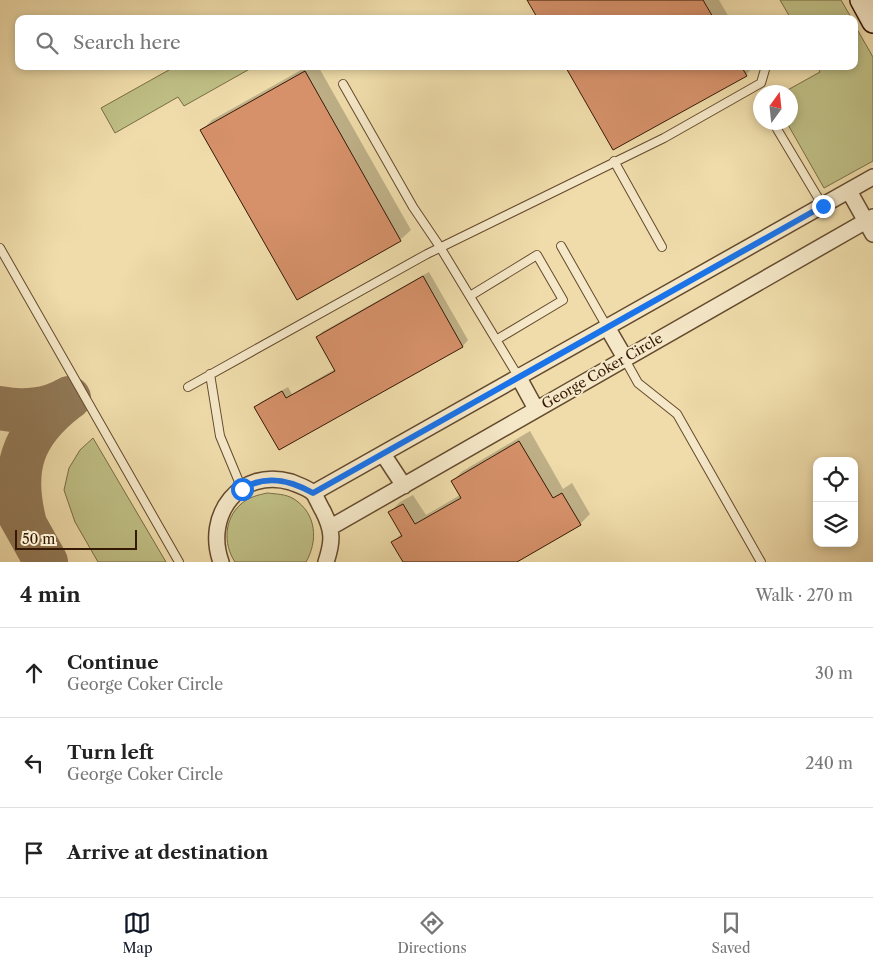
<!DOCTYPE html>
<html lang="en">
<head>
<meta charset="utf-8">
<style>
  body { margin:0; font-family:"Libre Caslon Text",serif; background:#f2f2f2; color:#222 }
  .controls { position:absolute; right:15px; bottom:15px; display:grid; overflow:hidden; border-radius:10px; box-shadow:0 2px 8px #0003 }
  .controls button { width:45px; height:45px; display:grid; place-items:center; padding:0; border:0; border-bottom:1px solid #e0e0e0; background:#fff; color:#222; font:25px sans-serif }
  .compass { position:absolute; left:753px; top:85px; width:45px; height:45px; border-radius:50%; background:#fff; box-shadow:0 2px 8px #0003; rotate:15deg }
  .scale { position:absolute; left:15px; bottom:12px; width:122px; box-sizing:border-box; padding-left:5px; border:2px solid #351905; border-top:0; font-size:14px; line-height:18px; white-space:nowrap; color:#351905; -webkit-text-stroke:4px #f5e8c8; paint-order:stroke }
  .stop { position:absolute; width:15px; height:15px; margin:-11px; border:4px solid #1a73e8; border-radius:50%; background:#fff }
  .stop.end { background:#1a73e8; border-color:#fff; box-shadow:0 1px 5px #0008 }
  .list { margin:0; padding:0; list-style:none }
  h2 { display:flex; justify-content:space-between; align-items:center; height:65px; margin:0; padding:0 20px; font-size:21px }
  h2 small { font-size:16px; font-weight:400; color:#767676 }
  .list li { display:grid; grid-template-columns:32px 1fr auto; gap:15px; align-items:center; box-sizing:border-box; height:90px; padding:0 20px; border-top:1px solid #e0e0e0 }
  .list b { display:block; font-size:19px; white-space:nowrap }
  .list p { margin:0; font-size:16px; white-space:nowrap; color:#767676 }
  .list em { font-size:16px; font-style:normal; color:#767676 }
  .icon { flex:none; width:28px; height:28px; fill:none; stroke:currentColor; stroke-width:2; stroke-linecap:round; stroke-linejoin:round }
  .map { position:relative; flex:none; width:873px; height:562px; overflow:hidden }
  .search { position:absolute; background:#fff; box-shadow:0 2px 8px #0003; left:15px; right:15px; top:15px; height:55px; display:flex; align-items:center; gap:12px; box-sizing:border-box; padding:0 18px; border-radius:10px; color:#767676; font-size:19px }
  .sheet { height:335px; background:#fff }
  nav { display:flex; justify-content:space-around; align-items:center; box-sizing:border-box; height:70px; border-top:1px solid #e0e0e0; background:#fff; font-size:14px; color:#767676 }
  nav a { display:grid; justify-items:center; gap:2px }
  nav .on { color:#111827 }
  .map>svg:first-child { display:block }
  .green { fill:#bfbf85; stroke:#7a6c45 }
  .shadow { fill:#0003 }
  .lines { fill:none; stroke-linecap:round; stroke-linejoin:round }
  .taxiway { stroke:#927a58; stroke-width:44 }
  .building { fill:#d6916a; stroke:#351905 }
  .lane-casing { stroke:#644a2e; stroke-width:10 }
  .street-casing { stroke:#644a2e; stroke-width:18 }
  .secondary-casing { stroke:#351905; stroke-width:24 }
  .lane { stroke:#f5e8c8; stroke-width:8 }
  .street { stroke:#f5e8c8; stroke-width:15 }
  .secondary { stroke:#f5e8c8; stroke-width:21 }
  .route { stroke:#1a73e8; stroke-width:6 }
  .labels { text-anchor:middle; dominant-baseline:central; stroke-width:4; stroke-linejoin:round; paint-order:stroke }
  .street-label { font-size:14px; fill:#351905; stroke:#f5e8c8 }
</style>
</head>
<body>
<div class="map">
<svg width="873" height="562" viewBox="0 0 873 562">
  <rect width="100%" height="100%" fill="#efdcaa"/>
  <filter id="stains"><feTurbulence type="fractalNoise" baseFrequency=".004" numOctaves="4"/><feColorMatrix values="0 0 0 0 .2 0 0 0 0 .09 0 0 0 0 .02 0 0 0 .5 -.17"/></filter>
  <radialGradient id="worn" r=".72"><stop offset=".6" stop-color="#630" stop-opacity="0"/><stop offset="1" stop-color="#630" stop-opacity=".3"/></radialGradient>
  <path class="green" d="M780,0H841L852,19H791Z
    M854,24L873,57V161L824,188L787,123L790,122V92H784L820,72L817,66H854Z
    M176,66H255L184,106L178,97L115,133L101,108Z
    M93,438L166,562H98L75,522L64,490L69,468L80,450Z
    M267,493C276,494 286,494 294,499C317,514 318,541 306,562H235C223,544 224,519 241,504C249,497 258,495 267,493Z"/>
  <path class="shadow" d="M529,0H719L730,19H539Z
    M308,66H318L411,230L400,240L202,130L212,120Z
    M566,66H754L746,75Z
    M429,272L468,340L463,346L280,449L256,407L261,402L288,387L292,394L335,369L317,338L322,332Z
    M530,431L563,489L572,483L590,514L580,524L405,562L393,542L402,533L390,512L400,502L413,495L426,515L460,495L452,481L463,471Z"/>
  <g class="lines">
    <path class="taxiway" d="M0,408C23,413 49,410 69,398
      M10,498L46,562
      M25,524C11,470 21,435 66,400"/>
  </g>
  <path class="building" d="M527,0H703L714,19H538Z
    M565,66H741L747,76L613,150Z
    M305,71L401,241L297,300L200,130Z
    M423,276L463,347L279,450L254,407L282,391L286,398L335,371L316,337Z
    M519,441L553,498L562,493L581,525L517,562H403L391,542L402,536L388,512L403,504L415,524L461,498L451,481Z"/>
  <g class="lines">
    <g class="lane-casing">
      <path id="lane" d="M343,84L413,207L440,247L518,376
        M777,129L823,206
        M614,161L662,247
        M561,246L607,327
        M0,248L179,562
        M470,296L537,255L563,300L496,340
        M628,365L638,383L677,414L761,562
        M210,374L220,436L242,489
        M188,387L427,254L664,138L761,83L766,66"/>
    </g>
    <g class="street-casing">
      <path id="street" d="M849,191L873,234
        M607,327L625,358
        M518,376L536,409
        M383,454L404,486
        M313,493L873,177
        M331,527L873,217
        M221,562C204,515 240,467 291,482C298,485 309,488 314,494C317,499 320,506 323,511C333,531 333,541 326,562"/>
    </g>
    <g class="secondary-casing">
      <path id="secondary" d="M861,0L873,22"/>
    </g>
    <use href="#lane" class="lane"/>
    <use href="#street" class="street"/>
    <use href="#secondary" class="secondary"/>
  </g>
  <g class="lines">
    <path class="route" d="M242,489C266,474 290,480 313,493L823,206"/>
  </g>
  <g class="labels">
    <g class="street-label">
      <text transform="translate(602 371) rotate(-30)">George Coker Circle</text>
    </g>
  </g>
  <rect width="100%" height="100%" filter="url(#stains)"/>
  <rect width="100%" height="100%" fill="url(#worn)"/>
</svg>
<div class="controls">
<button><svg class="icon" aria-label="locate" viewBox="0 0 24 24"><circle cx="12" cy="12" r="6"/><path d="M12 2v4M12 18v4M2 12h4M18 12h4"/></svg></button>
<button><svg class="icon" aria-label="layers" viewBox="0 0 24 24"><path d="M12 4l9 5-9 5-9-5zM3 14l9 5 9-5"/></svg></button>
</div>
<svg class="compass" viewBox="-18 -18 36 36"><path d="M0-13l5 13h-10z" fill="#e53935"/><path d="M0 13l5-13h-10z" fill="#767676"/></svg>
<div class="scale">50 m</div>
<div class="stop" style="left:242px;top:489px"></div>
<div class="stop end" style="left:823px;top:206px"></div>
<div class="search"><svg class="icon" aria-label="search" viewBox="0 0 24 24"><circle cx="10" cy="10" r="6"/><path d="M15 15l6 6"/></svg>Search here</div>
</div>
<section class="sheet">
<h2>4 min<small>Walk · 270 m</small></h2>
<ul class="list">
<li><svg class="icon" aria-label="ahead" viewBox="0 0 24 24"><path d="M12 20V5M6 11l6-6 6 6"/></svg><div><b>Continue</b><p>George Coker Circle</p></div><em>30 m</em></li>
<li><svg class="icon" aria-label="left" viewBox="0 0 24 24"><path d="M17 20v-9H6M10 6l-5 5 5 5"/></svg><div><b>Turn left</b><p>George Coker Circle</p></div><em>240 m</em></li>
<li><svg class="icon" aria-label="arrive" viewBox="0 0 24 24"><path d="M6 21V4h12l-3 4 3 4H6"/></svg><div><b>Arrive at destination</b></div></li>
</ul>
</section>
<nav>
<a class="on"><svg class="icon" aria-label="map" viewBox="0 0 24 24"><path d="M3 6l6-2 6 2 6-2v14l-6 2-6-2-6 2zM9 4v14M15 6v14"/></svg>Map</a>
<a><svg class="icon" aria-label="directions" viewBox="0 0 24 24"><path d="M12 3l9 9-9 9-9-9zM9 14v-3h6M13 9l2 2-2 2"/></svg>Directions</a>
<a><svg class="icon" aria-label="saved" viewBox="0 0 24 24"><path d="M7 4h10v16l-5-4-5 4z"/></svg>Saved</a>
</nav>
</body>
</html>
